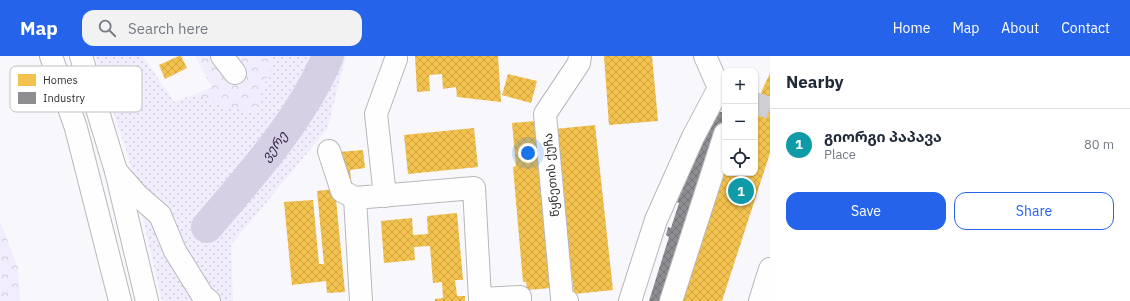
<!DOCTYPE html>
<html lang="en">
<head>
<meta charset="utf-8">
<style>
  body { margin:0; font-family:"IBM Plex Sans","Noto Sans Georgian",sans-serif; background:#f2f2f3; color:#1f2937 }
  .controls { position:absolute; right:12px; top:12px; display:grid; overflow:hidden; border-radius:8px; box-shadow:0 1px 3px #0004 }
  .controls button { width:36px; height:36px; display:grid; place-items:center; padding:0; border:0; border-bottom:1px solid #e0e1e3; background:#fff; color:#1f2937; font:20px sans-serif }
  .you { position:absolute; left:528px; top:97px; width:14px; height:14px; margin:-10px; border:3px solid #fff; border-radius:50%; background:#1a73e8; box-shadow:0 0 0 6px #1a73e833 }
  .badge { display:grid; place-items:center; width:26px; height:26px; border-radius:50%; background:#2563eb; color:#fff; font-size:13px; font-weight:700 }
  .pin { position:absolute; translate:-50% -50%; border:2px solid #fff; box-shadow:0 1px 4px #0006 }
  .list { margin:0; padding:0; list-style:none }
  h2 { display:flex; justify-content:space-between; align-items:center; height:52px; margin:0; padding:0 16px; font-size:17px }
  h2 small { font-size:13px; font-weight:400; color:#747a83 }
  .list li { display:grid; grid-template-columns:26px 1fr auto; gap:12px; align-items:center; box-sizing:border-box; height:72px; padding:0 16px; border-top:1px solid #e0e1e3 }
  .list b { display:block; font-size:15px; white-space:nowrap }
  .list p { margin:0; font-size:13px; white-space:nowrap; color:#747a83 }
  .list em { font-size:13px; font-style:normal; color:#747a83 }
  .actions { display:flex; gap:8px; padding:12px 16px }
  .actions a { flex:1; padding:9px 0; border:1px solid #2563eb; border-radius:12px; text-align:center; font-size:14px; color:#2563eb }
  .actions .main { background:#2563eb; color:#fff }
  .icon { flex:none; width:22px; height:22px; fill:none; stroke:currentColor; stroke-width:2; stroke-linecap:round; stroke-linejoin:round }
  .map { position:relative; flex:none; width:770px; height:245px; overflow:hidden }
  header { display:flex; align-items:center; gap:24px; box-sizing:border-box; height:56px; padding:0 20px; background:#2563eb; color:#fff }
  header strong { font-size:19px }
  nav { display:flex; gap:22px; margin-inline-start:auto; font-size:14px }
  .search { width:280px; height:36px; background:#f2f2f3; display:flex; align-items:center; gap:10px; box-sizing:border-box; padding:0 14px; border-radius:12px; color:#747a83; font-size:15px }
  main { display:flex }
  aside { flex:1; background:#fff }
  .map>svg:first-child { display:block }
  .grass { fill:url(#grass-dots) }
  .forest { fill:url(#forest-crowns) }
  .homes { fill:url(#homes-cross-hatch) }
  .industry { fill:url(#industry-cross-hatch) }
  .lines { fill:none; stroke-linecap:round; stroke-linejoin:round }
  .river { stroke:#d6d0e5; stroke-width:32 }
  .minor-tunnel { stroke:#d0cfd3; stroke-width:22; stroke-dasharray:22 11; stroke-linecap:butt }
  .minor-casing { stroke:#b8b7ba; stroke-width:24 }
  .major-casing { stroke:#b8b7ba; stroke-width:24 }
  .minor { stroke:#fefefe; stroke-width:22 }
  .major { stroke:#fefefe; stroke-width:22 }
  .labels { text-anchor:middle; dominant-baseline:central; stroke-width:4; stroke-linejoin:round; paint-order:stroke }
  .street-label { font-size:12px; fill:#302f32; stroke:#fff }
  .water-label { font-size:13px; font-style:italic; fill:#34264d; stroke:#fff }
  .key { fill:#fff; stroke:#c1c1c2; stroke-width:1 }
  .key-label { font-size:11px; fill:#302f32 }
</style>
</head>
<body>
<header>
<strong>Map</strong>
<div class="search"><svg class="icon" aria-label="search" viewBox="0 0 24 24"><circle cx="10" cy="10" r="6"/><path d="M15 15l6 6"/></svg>Search here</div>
<nav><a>Home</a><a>Map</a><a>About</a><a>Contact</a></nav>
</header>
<main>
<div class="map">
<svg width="770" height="245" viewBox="0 0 770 245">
  <defs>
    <pattern id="grass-dots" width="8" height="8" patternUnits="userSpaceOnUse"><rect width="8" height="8" fill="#f1edfd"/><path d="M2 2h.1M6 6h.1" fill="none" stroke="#cfccd9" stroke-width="1.8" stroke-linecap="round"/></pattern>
    <pattern id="forest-crowns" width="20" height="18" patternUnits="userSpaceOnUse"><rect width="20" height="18" fill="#f1edfd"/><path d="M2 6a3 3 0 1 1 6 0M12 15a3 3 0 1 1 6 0" fill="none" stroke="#cfccd9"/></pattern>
    <pattern id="homes-cross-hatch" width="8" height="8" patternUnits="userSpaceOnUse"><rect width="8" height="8" fill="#f2c14e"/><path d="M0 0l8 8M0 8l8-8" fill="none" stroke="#d0a645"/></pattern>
    <pattern id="industry-cross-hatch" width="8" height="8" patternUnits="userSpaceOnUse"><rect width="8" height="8" fill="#8d8d92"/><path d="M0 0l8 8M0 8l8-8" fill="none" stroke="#747478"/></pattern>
  </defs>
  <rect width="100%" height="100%" fill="#f8f7fb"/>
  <path class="grass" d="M95,0H143L174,46L195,38L225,51L272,10V0H319L308,21L200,165L214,176L321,39L343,0H346L327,73L231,189L233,245H162L129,103Z"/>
  <path class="forest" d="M195,0H272V10L254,56L225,51L195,38L212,31Z
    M0,165L18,212L20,245H0Z"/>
  <path class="homes" d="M179,0H181L187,12L165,23L159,9Z
    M415,0H498L501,46L457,41L456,31L443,33L442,18L429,19L430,35L417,36Z
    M604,0H652L658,65L609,69Z
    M770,17V97L722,245H676L725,95V117H755V37L760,39Z
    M508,18L537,25L531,47L502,39Z
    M536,65L551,232L527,234L526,226H523L513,111L516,110L512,67Z
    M595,69L613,234L574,238L555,73Z
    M474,72L478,111L408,118L404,79Z
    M363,94L365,112L350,114L352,132L339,96Z
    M335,133L345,236L327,237L326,225L292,229L284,146L313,144L319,208H324L317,135Z
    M457,157L463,224H455L457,240H465V245H435V243L443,242L442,226L433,227L430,190L414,191L415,204L384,207L381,165L412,162L413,179L428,178L427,160Z"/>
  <path class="industry" d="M714,54L725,57V62L665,245H649L669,181L666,179L668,171L671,172L679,147L674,145Z"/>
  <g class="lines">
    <path class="river" id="s1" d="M207,171C251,119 302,63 328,0"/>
    <path class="minor-tunnel" d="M755,47L770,52"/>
    <g class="minor-casing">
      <path id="minor" d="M222,0L235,17
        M705,0L719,32L725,35
        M329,95L342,135L355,142L474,132L480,243L520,241V245
        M116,115L137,139L160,159L175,195L203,240L209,245
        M385,140L376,58L396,3
        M355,142L361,245
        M567,245L562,242L545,58L579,7L580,0
        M630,245L656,164L693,81L719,32
        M671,245L725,78"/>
    </g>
    <g class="major-casing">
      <path id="major" d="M51,0L76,72L120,245
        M81,0L116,115L147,245
        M760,245L770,213"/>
    </g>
    <use href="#minor" class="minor"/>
    <use href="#major" class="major"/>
  </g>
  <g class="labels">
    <g class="street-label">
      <text transform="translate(551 119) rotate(-95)">წყნეთის ქუჩა</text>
    </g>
    <g class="water-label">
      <text stroke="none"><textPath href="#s1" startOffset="105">ვერე</textPath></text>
    </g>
  </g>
  <rect x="10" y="10" width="132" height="46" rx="6" class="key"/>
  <rect x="18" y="18" width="18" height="12" fill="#f2c14e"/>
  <rect x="18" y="36" width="18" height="12" fill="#8d8d92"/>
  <g class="key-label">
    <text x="43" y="28">Homes</text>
    <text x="43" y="46">Industry</text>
  </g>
</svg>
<div class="controls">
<button>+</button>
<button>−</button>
<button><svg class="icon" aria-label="locate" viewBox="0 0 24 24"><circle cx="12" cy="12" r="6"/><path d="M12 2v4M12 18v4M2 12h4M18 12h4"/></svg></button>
</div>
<div class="you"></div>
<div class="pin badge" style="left:741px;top:135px;background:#0f9aa8">1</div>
</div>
<aside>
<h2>Nearby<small></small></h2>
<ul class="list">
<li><span class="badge" style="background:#0f9aa8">1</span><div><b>გიორგი პაპავა</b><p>Place</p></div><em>80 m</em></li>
</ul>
<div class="actions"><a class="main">Save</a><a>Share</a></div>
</aside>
</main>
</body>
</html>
